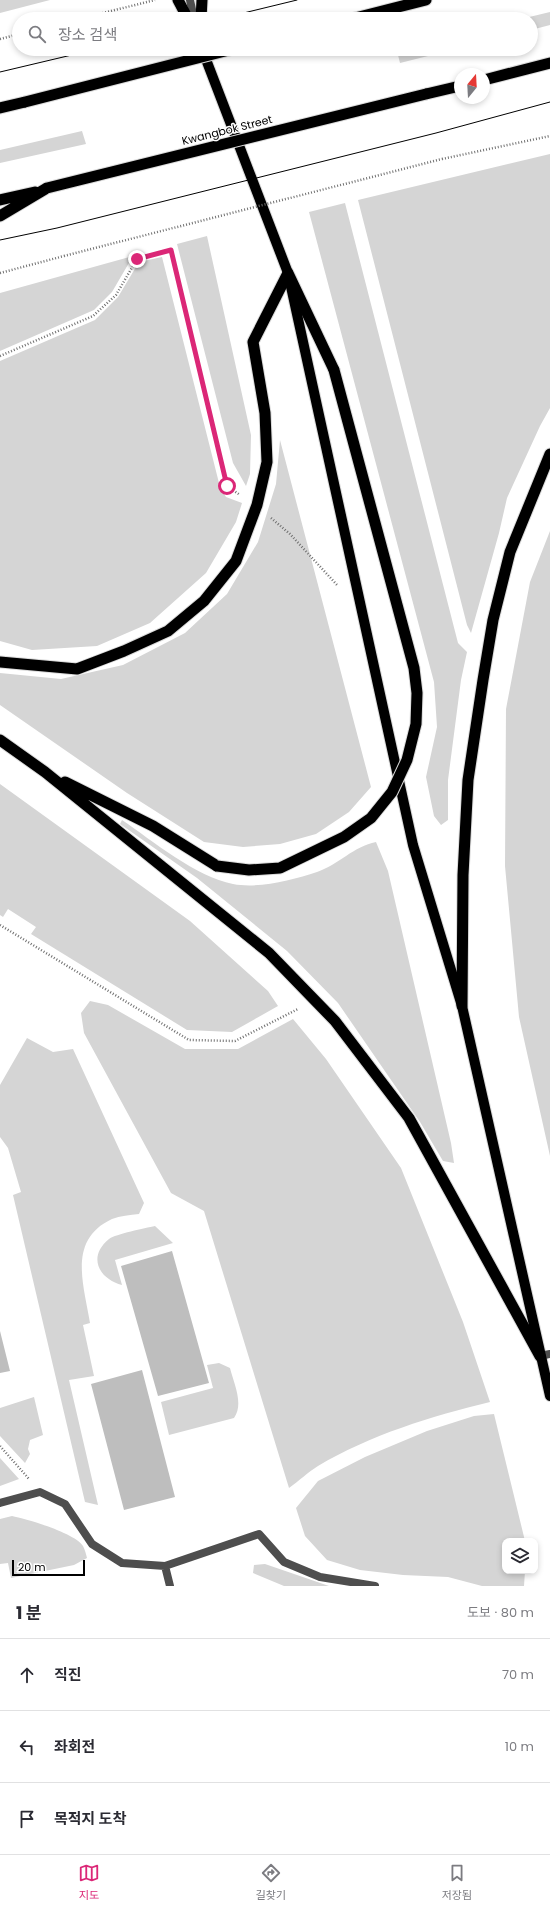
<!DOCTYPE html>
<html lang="ko">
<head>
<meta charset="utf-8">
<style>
  body { margin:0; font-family:Poppins,"Noto Sans KR",sans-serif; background:#f2f2f3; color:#2b2b33 }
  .controls { position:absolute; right:12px; bottom:12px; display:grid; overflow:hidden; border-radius:8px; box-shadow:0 2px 6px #0003 }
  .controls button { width:36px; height:36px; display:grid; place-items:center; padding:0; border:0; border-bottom:1px solid #e1e1e2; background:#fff; color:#2b2b33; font:20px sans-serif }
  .compass { position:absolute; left:454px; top:68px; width:36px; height:36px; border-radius:50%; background:#fff; box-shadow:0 2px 6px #0003; rotate:18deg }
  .scale { position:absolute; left:12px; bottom:10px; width:73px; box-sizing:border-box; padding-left:4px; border:2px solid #000; border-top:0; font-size:11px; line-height:14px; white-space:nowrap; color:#000; -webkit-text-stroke:3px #fff; paint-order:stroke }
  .stop { position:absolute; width:12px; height:12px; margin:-9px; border:3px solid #db2777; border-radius:50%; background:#fff }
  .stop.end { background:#db2777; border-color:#fff; box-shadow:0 1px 4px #0008 }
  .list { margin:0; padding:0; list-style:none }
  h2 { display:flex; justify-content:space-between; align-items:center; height:52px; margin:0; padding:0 16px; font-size:17px }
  h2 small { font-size:13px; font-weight:400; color:#7c7c81 }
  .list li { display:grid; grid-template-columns:26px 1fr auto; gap:12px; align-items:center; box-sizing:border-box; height:72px; padding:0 16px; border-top:1px solid #e1e1e2 }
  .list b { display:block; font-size:15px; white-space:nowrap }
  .list em { font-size:13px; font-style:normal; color:#7c7c81 }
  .icon { flex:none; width:22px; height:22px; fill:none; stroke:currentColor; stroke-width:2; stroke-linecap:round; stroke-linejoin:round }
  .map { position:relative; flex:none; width:550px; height:1586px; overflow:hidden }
  .search { position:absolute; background:#fff; box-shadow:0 2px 6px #0003; left:12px; right:12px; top:12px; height:44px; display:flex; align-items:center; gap:10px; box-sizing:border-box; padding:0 14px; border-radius:22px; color:#7c7c81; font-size:15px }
  .sheet { height:268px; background:#fff }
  nav { display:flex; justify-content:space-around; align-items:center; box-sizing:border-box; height:56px; border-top:1px solid #e1e1e2; background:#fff; font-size:11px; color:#7c7c81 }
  nav a { display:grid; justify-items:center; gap:2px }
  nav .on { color:#db2777 }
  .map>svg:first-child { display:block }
  .green { fill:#d5d5d5 }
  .building { fill:#bebebe }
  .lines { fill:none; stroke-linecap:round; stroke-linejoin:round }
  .primary-casing { stroke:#dbdbdb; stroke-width:12 }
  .trunk-casing { stroke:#dbdbdb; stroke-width:13 }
  .path { stroke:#707070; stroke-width:2.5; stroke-dasharray:1 2; stroke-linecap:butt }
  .minor { stroke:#4e4e4e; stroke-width:8 }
  .tertiary { stroke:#4e4e4e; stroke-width:8 }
  .primary { stroke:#000; stroke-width:10 }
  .trunk { stroke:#000; stroke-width:11 }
  .tram { stroke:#000; stroke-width:1 }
  .trunk-bridge-casing { stroke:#dbdbdb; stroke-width:13; stroke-linecap:butt }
  .path-bridge { stroke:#707070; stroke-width:2.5; stroke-dasharray:1 2; stroke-linecap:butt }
  .trunk-bridge { stroke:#000; stroke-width:11 }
  .route { stroke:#db2777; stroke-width:5 }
  .labels { text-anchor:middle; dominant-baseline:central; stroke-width:3; stroke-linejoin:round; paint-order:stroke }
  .street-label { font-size:11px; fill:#000; stroke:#fff }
</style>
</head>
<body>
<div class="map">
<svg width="550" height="1586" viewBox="0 0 550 1586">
  <rect width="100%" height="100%" fill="#fff"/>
  <path class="green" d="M0,0H50L0,13Z
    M550,12V25L531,30V19H521Z
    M403,49H456L400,63L397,51Z
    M82,131L86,144L0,163V150Z
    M550,154V408L540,426L507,498L499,533L471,633L467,625L358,200Z
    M345,203L458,643L467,652L461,680L448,780V820L441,825L434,816L426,777L437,727L434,682L309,212Z
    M207,236L251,435L250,474L246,486L233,463L177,244Z
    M133,256L112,292L94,310L0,351V293Z
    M162,257L220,487L226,497L242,503L236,522L206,573L150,623L97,646L32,650L0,641V361L95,320L118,297L139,262Z
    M280,440L371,787L349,812L316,834L280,844L243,847L204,842L127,793L0,705V673L61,679L123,665L185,633L227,594L258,542L276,484Z
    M550,531V1156L519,1017L505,866L506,709L530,582Z
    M0,784L190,921L268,991L278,1006L232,1032L187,1030L31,934L36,927L8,909L3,917L0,915Z
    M122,820C153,841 196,877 233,884C258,889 293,880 317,872C338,865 354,846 376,842L388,871L451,1143L454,1163L443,1161L420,1122L338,1003L287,951L197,878L120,824Z
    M90,1001L108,1005L185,1049H238L293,1019L326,1059L401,1168L463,1322L490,1402C432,1416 370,1435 318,1466C308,1472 299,1481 289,1488L204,1211L171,1193L84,1033L81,1013Z
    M27,1038L53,1052L73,1049L144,1203L139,1214C130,1215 120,1216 112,1219C67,1240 84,1285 90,1323L83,1325L94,1376L69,1380L98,1505L85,1502L13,1195L21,1192L8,1148L0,1137V1085Z
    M155,1226L173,1243L115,1260L122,1285C99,1279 87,1257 109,1239C116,1234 145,1228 155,1226Z
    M219,1363L230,1368C234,1384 244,1404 234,1418L169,1435L161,1402L213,1388L207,1365Z
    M34,1397L43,1435L30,1440L28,1449L30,1454L25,1463L0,1436V1408Z
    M494,1414L525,1541H505V1571H525L524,1586H482L448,1577L403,1575L360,1570L327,1560L305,1536L296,1508L318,1481L365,1457L427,1431L474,1416Z
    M0,1458L19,1479L0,1486Z
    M12,1516C27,1519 75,1533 83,1546C85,1550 86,1554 87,1558L74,1565L11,1578L8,1563L0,1564V1519Z
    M265,1564L329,1586H284L253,1573L254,1565Z"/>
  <path class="building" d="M172,1251L209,1383L158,1396L121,1266Z
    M0,1331L10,1371L0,1373Z
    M142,1370L175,1497L124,1510L91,1384Z"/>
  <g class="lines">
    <g class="primary-casing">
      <path id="primary" d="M202,49L288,273L413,845L462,1006L550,1396"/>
    </g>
    <g class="trunk-casing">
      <path id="trunk" d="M178,0L188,19
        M201,19L202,0
        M351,19L426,0
        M484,80L550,63
        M426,94L460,86
        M0,108L25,102
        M0,200L35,192
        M0,216L47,188
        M288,273L334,370
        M0,662L77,669L124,651L168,631L204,601L236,561L257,505L267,462L265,413L253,342L288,273
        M0,740L45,772L269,953L335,1021L409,1118L540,1356
        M65,782L153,826L217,866
        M462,1006L463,875L468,780L483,680L493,620L510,552L550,454"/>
    </g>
    <path class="path" d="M79,19L155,0
      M0,39L19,34
      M442,159L550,136
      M0,273L64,256
      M0,356L93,316L116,295L137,259L171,250L227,486L240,495
      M271,518L290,534L338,586
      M0,925L189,1040L235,1041L298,1009
      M0,1446L29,1479"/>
    <path class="minor" d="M540,1356L550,1354
      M0,1503L40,1492L65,1504L92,1544L122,1563L165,1566L259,1534L284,1562L320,1577L375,1586
      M165,1566L170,1586"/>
    <path class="tertiary" d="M190,0L194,19"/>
    <use href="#primary" class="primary"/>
    <use href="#trunk" class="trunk"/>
    <path class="tram" d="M219,19L297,0
      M0,72L97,49
      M0,240L57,228L436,133L550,102"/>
    <g class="trunk-bridge-casing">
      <path id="trunk-bridge" d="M25,102L233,49
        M47,188L426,94
        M217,866L249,870L280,868L344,837L371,818L392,792L407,760L416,724L417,693L414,668L334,370"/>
    </g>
    <path class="path-bridge" d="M64,256L442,159"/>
    <use href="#trunk-bridge" class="trunk-bridge"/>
  </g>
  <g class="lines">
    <path class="route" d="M137,259L171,250L227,486"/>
  </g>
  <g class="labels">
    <g class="street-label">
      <text transform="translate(227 130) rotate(-14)">Kwangbok Street</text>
    </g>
  </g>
</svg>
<div class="controls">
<button><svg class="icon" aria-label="layers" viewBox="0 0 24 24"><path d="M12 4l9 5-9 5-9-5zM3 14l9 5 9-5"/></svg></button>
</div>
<svg class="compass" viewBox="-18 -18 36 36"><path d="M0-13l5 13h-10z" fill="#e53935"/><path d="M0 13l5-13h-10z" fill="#7c7c81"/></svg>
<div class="scale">20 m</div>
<div class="stop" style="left:227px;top:486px"></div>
<div class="stop end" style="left:137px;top:259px"></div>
<div class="search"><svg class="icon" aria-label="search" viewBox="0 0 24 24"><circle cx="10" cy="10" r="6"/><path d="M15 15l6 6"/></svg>장소 검색</div>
</div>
<section class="sheet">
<h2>1 분<small>도보 · 80 m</small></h2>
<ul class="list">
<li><svg class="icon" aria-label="ahead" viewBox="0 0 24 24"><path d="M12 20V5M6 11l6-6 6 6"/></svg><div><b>직진</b></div><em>70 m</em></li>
<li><svg class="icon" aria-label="left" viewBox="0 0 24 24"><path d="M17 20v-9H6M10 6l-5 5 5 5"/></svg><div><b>좌회전</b></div><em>10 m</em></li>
<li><svg class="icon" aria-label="arrive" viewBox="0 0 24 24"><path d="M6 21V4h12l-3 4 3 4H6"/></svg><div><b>목적지 도착</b></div></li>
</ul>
</section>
<nav>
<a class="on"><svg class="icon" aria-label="map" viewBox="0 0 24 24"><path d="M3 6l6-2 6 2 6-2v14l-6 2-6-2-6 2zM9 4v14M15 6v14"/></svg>지도</a>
<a><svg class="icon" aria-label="directions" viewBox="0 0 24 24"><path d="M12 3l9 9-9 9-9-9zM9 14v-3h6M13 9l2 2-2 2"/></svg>길찾기</a>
<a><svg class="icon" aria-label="saved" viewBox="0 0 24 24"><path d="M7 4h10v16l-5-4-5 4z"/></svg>저장됨</a>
</nav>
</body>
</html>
